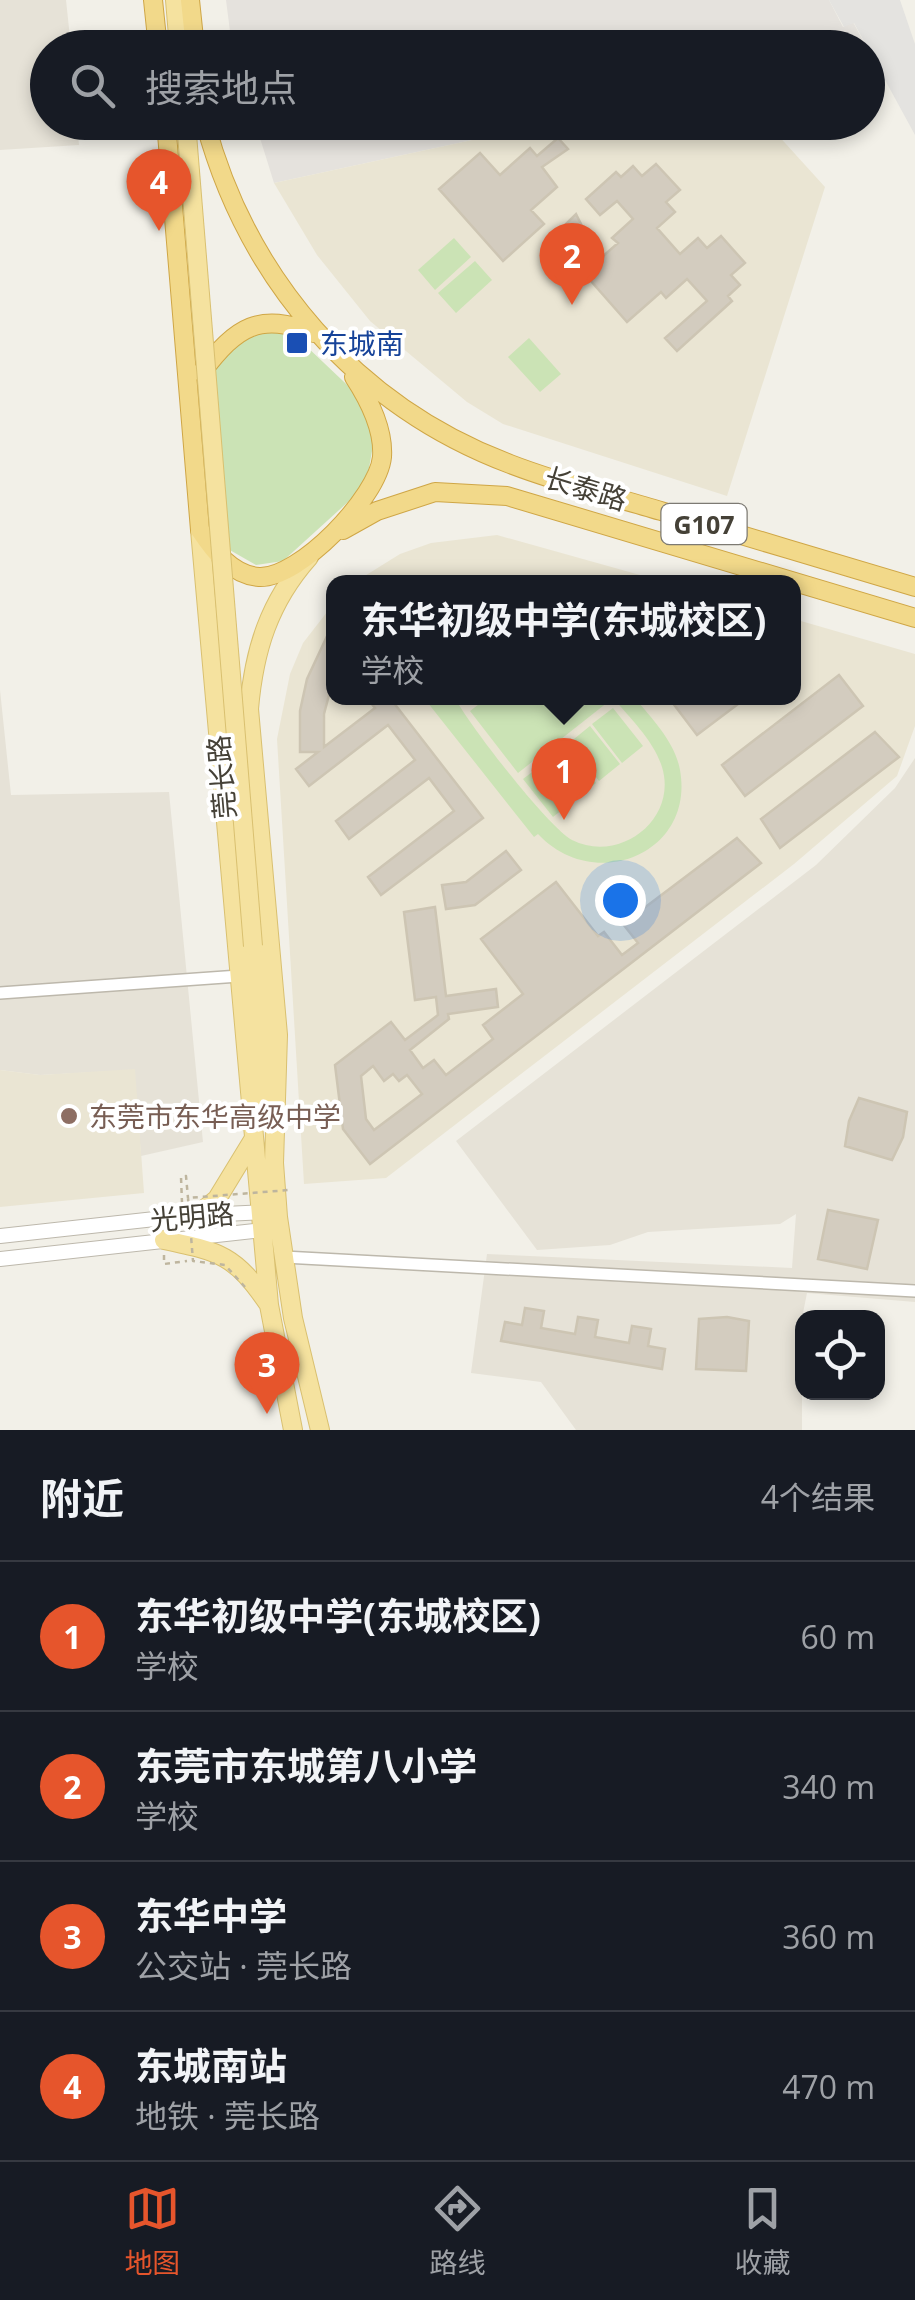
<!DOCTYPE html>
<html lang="zh">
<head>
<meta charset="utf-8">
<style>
  body { margin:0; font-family:"Open Sans","Noto Sans SC",sans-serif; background:#242831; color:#f1f3f6 }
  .controls { position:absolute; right:30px; bottom:30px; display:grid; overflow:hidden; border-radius:20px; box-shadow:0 5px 15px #0003 }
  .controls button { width:90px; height:90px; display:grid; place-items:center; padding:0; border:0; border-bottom:2px solid #363941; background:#171b24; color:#f1f3f6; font:50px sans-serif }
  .you { position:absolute; left:620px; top:900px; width:35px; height:35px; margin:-25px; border:8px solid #fff; border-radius:50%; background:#1a73e8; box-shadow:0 0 0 15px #1a73e833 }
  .badge { display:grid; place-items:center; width:65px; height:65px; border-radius:50%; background:#e6552c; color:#fff; font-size:32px; font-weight:700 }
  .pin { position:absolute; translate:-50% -82px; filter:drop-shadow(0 2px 5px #0008) }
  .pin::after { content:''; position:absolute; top:52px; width:35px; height:30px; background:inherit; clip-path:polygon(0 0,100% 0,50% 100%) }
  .popup { position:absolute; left:326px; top:575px; width:475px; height:130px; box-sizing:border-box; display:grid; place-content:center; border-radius:20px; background:#171b24; filter:drop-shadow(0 2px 8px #0005); font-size:32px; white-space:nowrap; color:#9ea1a6 }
  .popup b { font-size:38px; color:#f1f3f6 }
  .popup::after { content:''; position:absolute; left:50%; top:100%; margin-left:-20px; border:20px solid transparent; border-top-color:#171b24 }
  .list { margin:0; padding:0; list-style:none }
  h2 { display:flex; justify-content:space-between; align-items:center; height:130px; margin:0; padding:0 40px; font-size:42px }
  h2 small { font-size:32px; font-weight:400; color:#9ea1a6 }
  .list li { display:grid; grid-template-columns:65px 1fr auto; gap:30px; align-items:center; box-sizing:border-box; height:150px; padding:0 40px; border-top:2px solid #363941 }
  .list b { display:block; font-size:38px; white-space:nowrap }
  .list p { margin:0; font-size:32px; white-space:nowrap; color:#9ea1a6 }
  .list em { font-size:32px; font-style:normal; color:#9ea1a6 }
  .icon { flex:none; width:55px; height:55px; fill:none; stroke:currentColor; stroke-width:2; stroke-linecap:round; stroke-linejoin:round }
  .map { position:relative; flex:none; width:915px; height:1430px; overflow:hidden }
  .search { position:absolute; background:#171b24; box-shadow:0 5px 15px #0003; left:30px; right:30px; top:30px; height:110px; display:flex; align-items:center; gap:25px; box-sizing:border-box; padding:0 35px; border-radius:55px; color:#9ea1a6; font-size:38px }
  .sheet { height:730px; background:#171b24 }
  nav { display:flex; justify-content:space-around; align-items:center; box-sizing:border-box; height:140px; border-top:2px solid #363941; background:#171b24; font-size:28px; color:#9ea1a6 }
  nav a { display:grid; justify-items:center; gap:5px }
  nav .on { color:#e6552c }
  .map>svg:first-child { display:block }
  .residential { fill:#e6e2d7 }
  .industrial { fill:#e5e2dd }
  .education { fill:#eae5d3 }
  .green { fill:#cbe3b5 }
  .parking { fill:#e4e3e0 }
  .building { fill:#d3ccbf; stroke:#cdc5b3; stroke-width:2.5; fill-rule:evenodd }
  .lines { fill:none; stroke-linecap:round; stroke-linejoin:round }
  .minor-casing { stroke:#bdb8ac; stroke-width:14 }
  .tertiary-casing { stroke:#bdb8ac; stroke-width:16 }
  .primary-casing { stroke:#d9c070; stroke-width:20 }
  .trunk-casing { stroke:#cfa646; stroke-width:20 }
  .path { stroke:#beb59e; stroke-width:2.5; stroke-dasharray:5 5; stroke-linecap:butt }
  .minor { stroke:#fff; stroke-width:11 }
  .tertiary { stroke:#fff; stroke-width:14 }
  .primary { stroke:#f5e29f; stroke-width:18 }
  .trunk { stroke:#f2d98a; stroke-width:18 }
  .primary-bridge-casing { stroke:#d9c070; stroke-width:20; stroke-linecap:butt }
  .path-bridge { stroke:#beb59e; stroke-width:2.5; stroke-dasharray:5 5; stroke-linecap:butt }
  .primary-bridge { stroke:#f5e29f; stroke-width:18 }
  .transit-dot { fill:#1a4fb4; stroke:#fff; stroke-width:4 }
  .education-dot { fill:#8d6e63; stroke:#fff; stroke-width:4 }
  .labels { text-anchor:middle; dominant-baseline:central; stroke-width:8; stroke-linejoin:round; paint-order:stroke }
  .shield { fill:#fff; stroke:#7d7a73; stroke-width:2.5 }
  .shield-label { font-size:25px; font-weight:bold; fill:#454137 }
  .transit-label { font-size:28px; fill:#164399; stroke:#fff; text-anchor:start }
  .street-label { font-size:28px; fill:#454137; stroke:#fff }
  .education-label { font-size:28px; fill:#785e54; stroke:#fff; text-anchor:start }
</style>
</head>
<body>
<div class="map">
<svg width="915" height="1430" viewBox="0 0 915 1430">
  <rect width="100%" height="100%" fill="#f2f0e8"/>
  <path class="residential" d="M0,0H66L71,47L48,48V122L77,123L79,145L0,150Z
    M0,690L11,795L169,792L203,1142L141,1156L134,1070L40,1075L0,1070Z
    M915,758V1302L807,1293L802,1318V1430H576L541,1382L471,1373L487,1254L792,1268L796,1214L780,1224L648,1232L610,1245L537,1250L456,1141L816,865L895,788Z"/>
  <path class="industrial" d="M226,0H829L843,27L853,22L867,48L232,47Z
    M255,122H550V123L274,183Z"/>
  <path class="education" d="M766,122L825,187L727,496L503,424L467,402L370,321L317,255L274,183L550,123Z
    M497,535L665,582H355L400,554L431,543Z
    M334,603V698H794V619L915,654V726L897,776L794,864L386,1178L304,1184L277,739L290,674L303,643Z
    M135,1069L144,1193L0,1207V1070L40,1075Z"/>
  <path class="green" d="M454,238L471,257L435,290L418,270Z
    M475,261L492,280L456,313L438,293Z
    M285,326L362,399L375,434L369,468L360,491L283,561L256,565L214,541C203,509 185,418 199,387C214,354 250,331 285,326Z
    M529,338L561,374L540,392L508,357Z
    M424,698H455C469,725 548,827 572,840C620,864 678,819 662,767C654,741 630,718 613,698H635C653,720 675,742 680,770C695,854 594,894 538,834L534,837Z
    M487,698H605L608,702L518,773L470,711Z
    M613,708L643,746L622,763L592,724Z
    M590,726L620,764L599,781L569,743Z
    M567,745L596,783L576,799L546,761Z
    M544,763L573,801L553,817L523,779Z"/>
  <path class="parking" d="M829,0H900L915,44V135L854,23L844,27Z"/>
  <path class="building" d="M558,138L568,149L542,167L557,187L531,210L544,224L503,261L439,189L480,153L500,175L530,148L537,156Z
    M656,164L680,190L666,202L675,212L657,228L680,254L698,238L707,248L721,236L745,263L731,275L740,285L728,296L732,301L677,351L665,338L707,301L687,279L666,298L661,292L627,322L584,273L618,243L612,238L633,219L617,201L600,215L586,199L616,172L621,177L633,166L642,176Z
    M576,214L587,236L584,273L580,269L568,278L557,248L565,225Z
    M328,634L334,638V676L324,714V747L375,708L367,698H390L483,818L381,895L368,877L454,811L429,778L349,839L336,821L415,760L388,725L309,786L296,769L318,752H300V711L307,679Z
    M839,675L863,706L745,796L722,765Z
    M669,698H746L697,735Z
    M875,732L899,757L780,848L761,819Z
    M737,838L761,863L370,1164L343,1129L335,1065L391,1022L405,1040L438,1015L436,997L415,1000L404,912L435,907L446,996L496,989L498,1007L448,1014L449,1019L410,1050L423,1068L434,1060L446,1075L493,1039L483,1025L523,994L481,939L556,882L598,936L604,932L622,955L638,943L623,924ZM373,1066L384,1081L393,1074L399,1081L407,1075L422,1094L374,1130L366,1119L361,1076Z
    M506,851L521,870L475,905L446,909L442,885L466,882Z
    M859,1098L907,1112L903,1137L892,1160L845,1146L849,1121Z
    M828,1210L878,1220L867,1269L818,1259Z
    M525,1308L544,1311L541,1328L575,1334L578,1317L598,1320L595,1337L629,1343L632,1326L651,1329L648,1346L665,1349L662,1369L501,1341L505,1322L522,1325Z
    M727,1317L749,1321L746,1371L696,1369L699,1319Z"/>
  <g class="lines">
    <g class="minor-casing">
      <path id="minor" d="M0,993L239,976
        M284,1257L915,1291"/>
    </g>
    <g class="tertiary-casing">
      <path id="tertiary" d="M0,1236L182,1216L268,1212
        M0,1259L263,1230L270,1224"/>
    </g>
    <g class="primary-casing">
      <path id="primary" d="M175,0L179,48
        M200,530L269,1305L293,1430
        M309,557C269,602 254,650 249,709L278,1035L274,1163L278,1217L293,1318L320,1430
        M253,946L268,1098
        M197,1215L217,1199L253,1140
        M164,1240C221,1252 235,1255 269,1305"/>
    </g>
    <g class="trunk-casing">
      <path id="trunk" d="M153,0L158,48
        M190,0L195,48
        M166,122L200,530C214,551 232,575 259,577C299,579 378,497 382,457C384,429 369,400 354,377
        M205,122C247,279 356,406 510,464C559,483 611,496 661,511C746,536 830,562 915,587
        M202,372C237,326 259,312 314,333
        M343,530L377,511L435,492L507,496L915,618"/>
    </g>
    <path class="path" d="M182,1203L181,1177L186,1176L188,1198
      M164,1255V1264L187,1261"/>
    <use href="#minor" class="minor"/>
    <use href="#tertiary" class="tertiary"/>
    <use href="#primary" class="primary"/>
    <use href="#trunk" class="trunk"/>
    <g class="primary-bridge-casing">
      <path id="primary-bridge" d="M186,122L253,946"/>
    </g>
    <path class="path-bridge" d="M245,1287L225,1265L193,1261L188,1198L289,1190"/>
    <use href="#primary-bridge" class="primary-bridge"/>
  </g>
  <rect class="transit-dot" x="285" y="331" width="24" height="24" rx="5"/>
  <circle class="education-dot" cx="69" cy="1116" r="10"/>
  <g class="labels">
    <rect class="shield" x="661.5" y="504" width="85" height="40" rx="8"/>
    <g class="shield-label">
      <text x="704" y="524">G107</text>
    </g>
    <g class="transit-label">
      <text x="320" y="343">东城南</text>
    </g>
    <g class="street-label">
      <text transform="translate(586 488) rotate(17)">长泰路</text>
      <text transform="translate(221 777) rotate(-95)">莞长路</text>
      <text transform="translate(192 1216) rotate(-5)">光明路</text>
    </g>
    <g class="education-label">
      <text x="89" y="1116">东莞市东华高级中学</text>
    </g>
  </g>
</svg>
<div class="controls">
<button><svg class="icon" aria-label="locate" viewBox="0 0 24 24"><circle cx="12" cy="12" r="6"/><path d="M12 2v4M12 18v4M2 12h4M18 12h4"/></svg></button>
</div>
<div class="you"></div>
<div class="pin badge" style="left:564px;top:820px">1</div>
<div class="popup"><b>东华初级中学(东城校区)</b>学校</div>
<div class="pin badge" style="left:572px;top:305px">2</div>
<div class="pin badge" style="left:267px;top:1414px">3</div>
<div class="pin badge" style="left:159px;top:231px">4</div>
<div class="search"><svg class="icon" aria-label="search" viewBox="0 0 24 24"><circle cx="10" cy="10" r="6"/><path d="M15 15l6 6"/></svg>搜索地点</div>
</div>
<section class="sheet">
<h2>附近<small>4个结果</small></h2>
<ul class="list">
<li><span class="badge">1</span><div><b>东华初级中学(东城校区)</b><p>学校</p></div><em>60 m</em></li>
<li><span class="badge">2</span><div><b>东莞市东城第八小学</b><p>学校</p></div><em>340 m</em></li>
<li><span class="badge">3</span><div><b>东华中学</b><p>公交站 · 莞长路</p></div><em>360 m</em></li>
<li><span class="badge">4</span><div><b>东城南站</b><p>地铁 · 莞长路</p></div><em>470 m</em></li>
</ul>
</section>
<nav>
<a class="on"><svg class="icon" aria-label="map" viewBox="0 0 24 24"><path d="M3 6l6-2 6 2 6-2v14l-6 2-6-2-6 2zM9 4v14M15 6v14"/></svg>地图</a>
<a><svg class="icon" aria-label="directions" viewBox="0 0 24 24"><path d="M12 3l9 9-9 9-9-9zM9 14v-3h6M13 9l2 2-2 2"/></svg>路线</a>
<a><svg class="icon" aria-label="saved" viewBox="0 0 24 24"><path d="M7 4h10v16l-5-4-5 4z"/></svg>收藏</a>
</nav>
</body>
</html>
